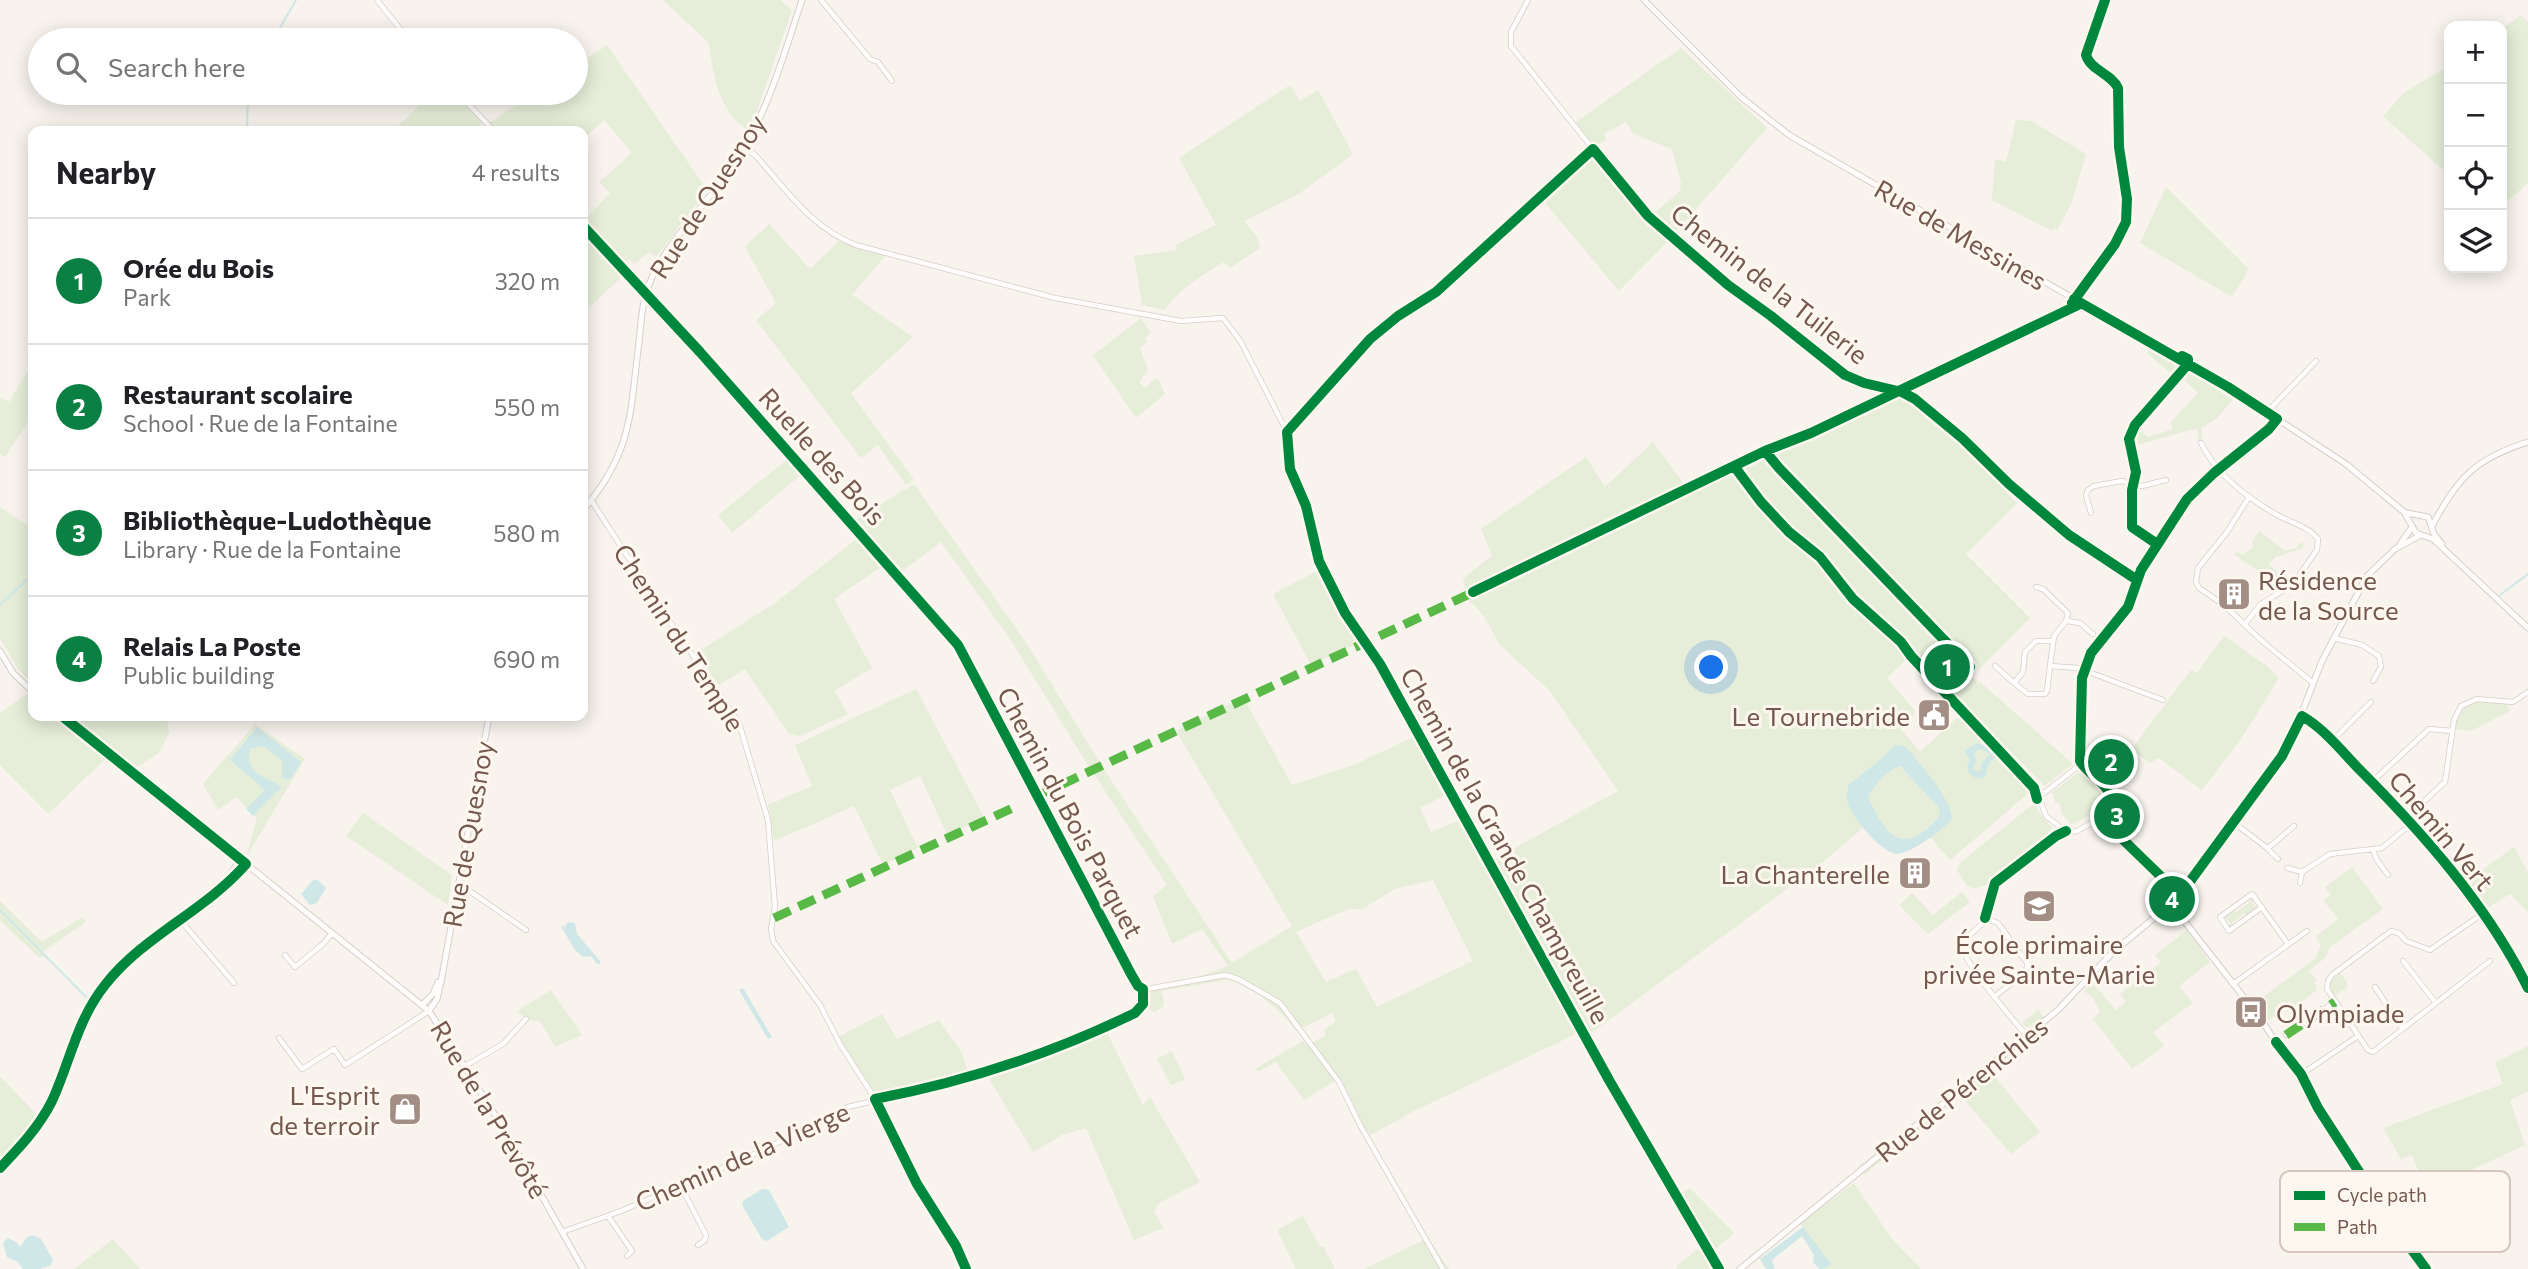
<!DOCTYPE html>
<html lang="en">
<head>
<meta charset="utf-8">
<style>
  body { margin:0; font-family:Commissioner,sans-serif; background:#f2f2f2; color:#202124 }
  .controls { position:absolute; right:21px; top:21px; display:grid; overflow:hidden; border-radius:14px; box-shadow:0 4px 18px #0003 }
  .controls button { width:63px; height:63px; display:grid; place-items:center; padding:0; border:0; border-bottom:2px solid #e0e0e0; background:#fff; color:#202124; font:35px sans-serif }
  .you { position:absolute; left:1712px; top:668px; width:24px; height:24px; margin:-18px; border:5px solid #fff; border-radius:50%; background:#1a73e8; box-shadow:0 0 0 10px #1a73e833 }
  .badge { display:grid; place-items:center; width:46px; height:46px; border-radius:50%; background:#0b8043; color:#fff; font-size:23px; font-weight:700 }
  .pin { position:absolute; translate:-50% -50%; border:4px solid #fff; box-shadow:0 2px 7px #0006 }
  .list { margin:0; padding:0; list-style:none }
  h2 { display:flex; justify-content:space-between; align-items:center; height:91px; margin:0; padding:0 28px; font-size:30px }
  h2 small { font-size:23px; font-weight:400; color:#757577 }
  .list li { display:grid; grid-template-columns:46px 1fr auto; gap:21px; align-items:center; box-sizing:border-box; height:126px; padding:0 28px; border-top:2px solid #e0e0e0 }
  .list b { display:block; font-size:26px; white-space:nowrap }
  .list p { margin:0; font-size:23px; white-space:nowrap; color:#757577 }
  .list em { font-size:23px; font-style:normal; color:#757577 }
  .icon { flex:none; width:38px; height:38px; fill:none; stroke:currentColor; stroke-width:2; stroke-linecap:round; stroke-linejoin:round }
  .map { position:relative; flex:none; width:2528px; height:1269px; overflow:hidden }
  .search { position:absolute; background:#fff; box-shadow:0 4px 18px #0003; left:28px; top:28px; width:560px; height:77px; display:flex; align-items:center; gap:18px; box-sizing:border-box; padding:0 24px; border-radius:38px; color:#757577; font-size:26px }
  .panel { position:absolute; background:#fff; box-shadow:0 4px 18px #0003; left:28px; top:126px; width:560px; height:595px; border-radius:14px }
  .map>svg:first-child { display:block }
  .green { fill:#e6eed9; fill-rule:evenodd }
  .water { fill:#cfe7e7; fill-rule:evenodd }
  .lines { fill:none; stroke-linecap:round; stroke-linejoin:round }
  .stream { stroke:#cfe7e7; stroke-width:2 }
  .street-casing { stroke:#d6ceca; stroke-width:6 }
  .secondary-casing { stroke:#d7ceca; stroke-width:7 }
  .street { stroke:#fefdfc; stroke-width:4.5 }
  .secondary { stroke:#fefdfc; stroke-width:5 }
  .quiet { stroke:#58b947; stroke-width:9; stroke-dasharray:18 9; stroke-linecap:butt }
  .cycleway-casing { stroke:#fef7f0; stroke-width:15 }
  .cycleway { stroke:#00873e; stroke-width:10 }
  .labels { text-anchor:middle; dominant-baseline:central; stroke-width:6; stroke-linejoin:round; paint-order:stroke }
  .street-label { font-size:26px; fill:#75584e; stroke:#fef7f0 }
  .poi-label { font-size:26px; fill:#75584e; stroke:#fef7f0; text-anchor:end }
  .key { fill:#fef7f0; stroke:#d5c7bf; stroke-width:2 }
  .key-label { font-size:19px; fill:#75584e }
</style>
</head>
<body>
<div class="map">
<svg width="2528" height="1269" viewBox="0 0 2528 1269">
  <rect width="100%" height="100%" fill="#f8f3ed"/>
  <path class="green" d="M663,0H780L792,10L750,131C719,114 713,75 709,43Z
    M2521,15L2528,22V183L2502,206V29Z
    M607,45L707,190L656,257L650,252L634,264L629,259L624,264L583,222L610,193L599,182L632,153L604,120L583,139V131H495L485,122L492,121L535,93H576V66Z
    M1681,48L1767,128L1674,234L1653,214L1680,191L1681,182L1672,149L1634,134L1626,122L1604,134L1606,140L1594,147L1576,122Z
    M2449,66V175L2383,116L2405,92Z
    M1290,85L1300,101L1318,90L1353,154L1300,193L1244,221L1258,238L1260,248L1230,268L1224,262C1198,278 1183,286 1164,310L1142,305L1134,256L1177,250L1176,245L1216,225L1179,158Z
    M432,93H455L483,122L474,131H393Z
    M2016,120L2031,121L2086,154L2071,204L2057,230L2054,228L2052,231L1992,200L1995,159L2006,162Z
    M1590,155L1596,157L1643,219L1668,241L1619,291L1542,199Z
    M2166,187L2249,269L2232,297L2140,243Z
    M769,224L810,269L839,241L885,256L852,295L913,337L851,393L914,480L906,485L878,445L861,458L756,320L776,303L745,247Z
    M583,230L624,275L583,313Z
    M1141,318L1151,333L1145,338L1147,342L1140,348L1148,370L1139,382L1145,388L1154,379H1158L1165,394L1136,418L1093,355Z
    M2150,348L2181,367L2175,377L2147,353Z
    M33,362V414L5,457L0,454V397L9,402Z
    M2186,372L2193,373L2223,389L2220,393L2228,397L2231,394L2235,397L2216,419L2201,428L2202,441H2199L2197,428L2134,446L2133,441L2139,429L2148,437L2173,429L2171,422L2198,393L2182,378Z
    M1887,392L1909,398L1949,433L2017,503L1966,554L2030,618L1977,671L1970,665L1942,691L1909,657L1887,678L1916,712L1901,729L1920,752L1960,715L2031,791L1950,860L1930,837L1952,819L1905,746L1895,745L1880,760L1848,785L1847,800L1863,828L1818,866L1590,1034L1533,933L1528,936L1578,1033L1414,1111L1371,1135L1366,1130L1360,1132L1349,1110L1355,1107L1339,1078L1304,1100L1276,1062L1258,1072L1255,1069L1303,1041L1308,1045L1326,1035L1324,1030L1336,1022L1332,1013L1296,1031C1279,1008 1255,988 1227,980L1161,991L1164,1001L1163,1007L1154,1013L1145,1004L1147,988L1187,981L1228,966L1202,929L1172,944L1153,896L1167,885L1088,765L1010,639L941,542L900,573L855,520L914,484L1025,641L1107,774L1232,963L1292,926L1176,731L1243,697L1292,785L1354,765L1413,737L1449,793L1420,808L1431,832L1463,819L1486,861L1495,859L1618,791L1550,691L1499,644L1484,616L1468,599L1463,579L1492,555L1481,529L1586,457L1605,487L1653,442L1685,485L1812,433ZM1433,880L1473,961L1377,1007L1356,969L1326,982L1296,932L1348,909H1362L1395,889Z
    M790,457L804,472L732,533L718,515Z
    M0,507L28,526L33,533V684L18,669L0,638Z
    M2259,531L2285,551L2296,548L2301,542L2304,544L2302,549L2275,557L2269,565L2291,581L2283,587L2233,554L2238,552L2242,555L2253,547L2252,542Z
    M860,536L884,565L834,599L872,668L834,691L848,714L800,736L789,734L745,669L719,685L695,654L775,603Z
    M1317,571L1361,642L1311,665L1273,594Z
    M2224,636L2267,666L2279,678L2243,736L2202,790L2159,758L2150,763L2133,751L2134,746L2191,670L2197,673Z
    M1968,673L1978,683L1961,700L1980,682L2073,764L2045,786L1948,691Z
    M916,689L985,819L947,834L920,776L890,790L918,848L883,865L854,806L774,841L768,805L812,786L795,745Z
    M27,694L33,700V716H52L105,759L48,814L0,765V713Z
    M2480,701L2506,704L2510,711L2471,731L2455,729C2458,713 2463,704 2480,701Z
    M71,716H170L167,725L170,731L159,753L137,767Z
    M255,724L305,759L246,857L257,819L237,797L218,810L203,784Z
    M1900,766L1938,807L1940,814C1936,821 1930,825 1924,831C1895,856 1879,820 1867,797C1874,786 1888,770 1900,766Z
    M2083,769C2093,779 2107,789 2107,804L2072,825L2062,814L2060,804L2055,802L2052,792Z
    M2036,802L2038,811L2053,829L1993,877L1990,883L1975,889L1967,886L1957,870L1961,862Z
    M363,813L452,875L448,905L346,836Z
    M2514,847L2528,872V912L2510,894L2482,911L2464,883Z
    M2352,867L2383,909L2330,947L2326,957L2309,971L2317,980L2314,983L2317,990L2287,1012L2284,1009L2269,1020L2256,1002L2316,958L2321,945L2316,936L2338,919L2323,900L2331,895L2325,887Z
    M1962,892L1970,902L1928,934L1899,905L1912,893L1933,915Z
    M2251,897L2254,900L2252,902L2256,907H2259L2247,916L2244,913L2232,923L2233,926L2230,928L2228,925L2230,923L2224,917L2233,910L2236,912L2250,902L2248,899L2253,900Z
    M0,901L42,942L83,917L86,922L42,952L46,957H38L0,920Z
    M2187,930L2210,962L2179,986L2193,1003L2153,1032L2164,1046L2132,1069L2093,1019L2100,1012L2093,998L2084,991L2093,980L2094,985L2116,1010L2126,1002L2120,994L2161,962L2155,955Z
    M2340,973L2347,982V988L2334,996L2330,990V982Z
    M551,990L582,1035L555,1047L540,1021L528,1020L517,1011Z
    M2038,1010L2044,1017L2033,1026L2026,1027L2022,1023Z
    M882,1014L897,1039L939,1020L962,1053L968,1074L884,1094L875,1093L838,1037Z
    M1105,1029L1143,1105L1150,1097L1200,1182L1159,1203L1154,1211L1163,1228L1134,1240L1086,1128L1062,1135L1033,1152L987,1075L1042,1056Z
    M2018,1038L2022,1045L1991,1072L2040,1132L2011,1154L1961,1096L1864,1175L1857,1168Z
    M2528,1046V1091L2510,1100L2525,1145L2426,1191L2412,1155L2401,1159L2383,1128L2503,1084L2495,1063Z
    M1172,1051L1185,1080L1171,1085L1157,1059Z
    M0,1076L38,1116L2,1160L0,1159Z
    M1854,1183L1892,1239L1921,1269H1824L1831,1264L1800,1224Z
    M1690,1188L1734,1233L1712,1252L1681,1194Z
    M1303,1216L1320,1247L1323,1246L1335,1269H1296L1277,1230Z
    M1428,1238L1449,1269H1364Z
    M113,1239L140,1269H74Z
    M1700,1247L1715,1269H1676L1677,1266Z"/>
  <path class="water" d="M257,727L301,762L291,778L287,780L282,777V760L263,746L250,749C244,774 266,776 282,787L253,816L246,809L265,790L230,760Z
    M1977,743L1990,748L1995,757L1988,765L1985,777L1977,779L1969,773L1967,765L1970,761L1965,751ZM1983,749L1990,755L1982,762L1981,770L1978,772L1973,769L1976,761L1974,754L1977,750Z
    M1895,745L1905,746C1920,764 1951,797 1952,819C1943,830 1913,852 1898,854C1882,855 1851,816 1847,801C1846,797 1848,789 1848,785L1880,760ZM1900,766L1938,807L1940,814C1936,821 1930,826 1924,831C1895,855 1879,820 1868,797C1874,786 1888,770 1900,766Z
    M313,880H318L326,888L317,903L310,905L301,894Z
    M569,922L575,923L577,934L600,961V964H597L591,956L583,957L575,950L562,928L563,925L566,928V924Z
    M743,988L772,1037L768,1039L739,990Z
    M762,1189L769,1190L789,1227L767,1241L762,1239L742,1205L743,1201Z
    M1803,1227L1831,1264L1824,1269H1819L1813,1262L1814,1255L1802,1236L1772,1260L1775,1269H1766L1760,1259Z
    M32,1235L41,1239L53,1260L51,1265L40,1269H23L18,1262L7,1257L3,1243L8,1238L16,1242L20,1247L27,1237Z"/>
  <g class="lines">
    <path class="stream" d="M273,40L296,0
      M247,131L248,93
      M2500,595L2528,574
      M0,605L33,574
      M0,910L87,998"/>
    <g class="street-casing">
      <path id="street" d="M377,0L409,40
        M821,0L870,59L878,62L892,81
        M1528,0L1511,32V46L1640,208L1698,260L1840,372L1857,381L1902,392L1915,399L1962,438L2009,484L2069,535L2137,580
        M458,93L494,131
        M744,148L755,155C786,189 811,228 856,245L1055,298L1181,321L1223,318L1241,342L1287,432L1290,469L1306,506L1314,547L1321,566L1345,613L1380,664L1609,1080L1719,1269
        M583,226L700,352L958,645L1136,983L1147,989L1225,975L1238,979L1280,1003L1339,1082L1360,1125L1443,1269
        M2074,299C2100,261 2130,240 2127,190C2126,176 2120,162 2119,148C2116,128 2122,108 2118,88C2111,73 2091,71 2086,55L2105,0
        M2267,412L2316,361
        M1287,432L1370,339L1398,316L1436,292L1593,149
        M2201,443C2217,476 2250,500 2281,517C2293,523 2310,528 2318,539L2317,550L2293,584L2260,605L2245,624
        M2249,497L2227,532L2198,568L2196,582L2199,588L2224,605L2262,641L2313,683
        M591,500L670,622L739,723L768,820L775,907L771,928L773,941L820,1005L840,1044L875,1099L921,1190L956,1246L966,1269
        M2091,513L2086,495L2088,490L2094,486L2122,481L2142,486L2166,480
        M2157,544L2132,527V490L2136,472L2129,439L2135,425L2188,364
        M2036,587L2043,589L2068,613L2066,621L2054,636L2050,666L2078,668L2163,700
        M2067,621L2080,623L2093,634
        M2334,638L2362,645L2379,656L2381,667L2373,681
        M1995,666L2014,683
        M2050,666L2047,691L2045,694H2028L2014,683L2023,672L2025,652L2036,641H2053
        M2302,716C2323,728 2340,749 2357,767C2422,832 2487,905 2528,988
        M2332,741L2371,702
        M2372,782L2429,729L2452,731
        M2406,818L2445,782L2454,720L2461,706L2477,699L2513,702L2528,692
        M2233,822L2266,847L2278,859
        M2065,831L2046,816L2039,797L2081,764
        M2268,848L2294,826
        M2373,850L2377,860L2388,875
        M2287,868L2302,872L2330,854L2382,848L2411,824
        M458,883L526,930
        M2300,883L2302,872
        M2262,907L2229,931L2220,917L2252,894L2288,944
        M2482,914L2430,950L2406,941L2399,933L2391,931L2332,975L2328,981L2327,989L2368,1050L2373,1052L2490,961
        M1985,918L1998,923L2028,964L2025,973L1995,996
        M181,921L234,983
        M285,955L295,967L323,944L332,933
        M2403,961L2436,1003
        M2233,984L2307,931
        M2375,987L2403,1029
        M2286,1035L2335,1002
        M2027,1036C2014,1021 1960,958 1961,943L1983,923L1993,887L1997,882L2059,834L2077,831L2095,821L2106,819
        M279,1038L302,1069L334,1049L345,1065L429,1011
        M465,1066L503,1044L526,1019
        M2299,1076L2358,1036
        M680,1184L706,1235L705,1240L698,1245
        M608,1216L632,1251L627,1256
        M562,1232L621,1211L757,1153L848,1107L960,1080L1016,1062L1138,1011L1143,1004V989"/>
    </g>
    <g class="secondary-casing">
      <path id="secondary" d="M1644,0L1741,97L1789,135L2233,390L2346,464L2404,512L2416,533L2433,539L2528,628
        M583,510C633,452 630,413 639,342C641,326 641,309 646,294C658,248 712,200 738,158C769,109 784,54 802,0
        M2407,513L2428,517L2434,534L2442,544
        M2432,526C2458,478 2474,459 2528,442
        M2400,544L2412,527
        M0,651L13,673L33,692
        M62,716L429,1011L504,1129L583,1269
        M226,881L240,860
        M2180,895L2106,822L2110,793L2080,761L2082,678L2091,653L2128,607L2141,570L2187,499L2214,473L2269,429L2277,419
        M2180,895L2183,916
        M2171,904L2260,1018L2277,1044
        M422,1005L433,994L438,982
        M429,1011L437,999L441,982L489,716
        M2276,1042L2301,1074L2318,1108L2390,1220L2426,1269
        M2286,1058L2307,1091
        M0,1168C20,1147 39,1127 52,1101C70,1062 77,1020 105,985C143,936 205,911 246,864
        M1740,1269L2058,1010L2113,952L2177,899L2289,746L2322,661L2367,576L2395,549L2421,535"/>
    </g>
    <use href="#street" class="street"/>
    <use href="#secondary" class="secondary"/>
    <path class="quiet" d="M1037,796L1478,590
      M774,918L1017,806
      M2286,1035L2335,1002"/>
    <g class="cycleway-casing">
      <path id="cycleway" d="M583,226L700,352L958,645L1131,974L1138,986L1143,989V1004L1135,1013C1053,1053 965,1082 875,1099L917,1184L956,1246L966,1269
        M2074,299L2228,387L2277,419L2269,429L2214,473L2187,499L2141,570L2128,607L2091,653L2082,678L2080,761C2087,773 2102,779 2108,791C2115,803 2103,814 2108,825L2180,895L2282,756L2302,716C2323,728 2340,749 2357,767C2422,832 2487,905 2528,988
        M2076,305L2072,303L2115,244L2126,222L2127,199L2119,147L2118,88C2111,73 2091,71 2086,55L2105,0
        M1765,451L1779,468L1970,667
        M1734,466L1761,502L1789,532L1820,557L1853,599L1901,642L1911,656L2034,788L2037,799
        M2157,544L2132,527V490L2136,472L2129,439L2135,425L2188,364V359L2182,356
        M1473,592L1765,451L1811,433L2078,305
        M1985,918L1995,883L2056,836L2066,831
        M2276,1042L2301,1074L2318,1108L2390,1220L2426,1269
        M0,1168C20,1147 39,1127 52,1101C70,1062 77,1020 105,985C143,936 205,911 246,864L62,716
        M1719,1269L1609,1080L1380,664L1345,613L1319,561L1306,506L1290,469L1287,432L1370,339L1398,316L1436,292L1593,149L1648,216L1728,285L1771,316L1845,375L1864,383L1902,392L1915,399L1962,438L2009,484L2069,535L2137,580"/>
    </g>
    <use href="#cycleway" class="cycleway"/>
  </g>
  <defs>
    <g id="building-square" transform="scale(1.75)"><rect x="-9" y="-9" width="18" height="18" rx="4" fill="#a38e86" stroke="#fef7f0"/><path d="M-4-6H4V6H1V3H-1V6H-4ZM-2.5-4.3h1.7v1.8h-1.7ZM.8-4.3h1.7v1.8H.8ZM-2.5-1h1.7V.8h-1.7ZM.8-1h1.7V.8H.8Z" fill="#fff"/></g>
    <g id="civic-square" transform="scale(1.75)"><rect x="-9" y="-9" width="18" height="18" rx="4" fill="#a38e86" stroke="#fef7f0"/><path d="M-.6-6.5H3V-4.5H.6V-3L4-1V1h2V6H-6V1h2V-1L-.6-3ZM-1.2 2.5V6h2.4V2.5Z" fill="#fff"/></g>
    <g id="school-square" transform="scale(1.75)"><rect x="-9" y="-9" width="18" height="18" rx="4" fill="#a38e86" stroke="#fef7f0"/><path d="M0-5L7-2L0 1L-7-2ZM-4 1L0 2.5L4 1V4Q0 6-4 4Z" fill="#fff"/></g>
    <g id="bus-square" transform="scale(1.75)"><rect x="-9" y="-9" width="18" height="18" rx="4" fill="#a38e86" stroke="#fef7f0"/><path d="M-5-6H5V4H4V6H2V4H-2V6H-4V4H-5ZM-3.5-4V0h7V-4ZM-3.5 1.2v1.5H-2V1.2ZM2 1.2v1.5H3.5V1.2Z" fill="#fff"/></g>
    <g id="shop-square" transform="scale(1.75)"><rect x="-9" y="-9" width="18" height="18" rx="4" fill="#a38e86" stroke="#fef7f0"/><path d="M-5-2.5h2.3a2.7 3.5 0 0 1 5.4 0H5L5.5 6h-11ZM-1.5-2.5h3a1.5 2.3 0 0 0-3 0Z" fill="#fff"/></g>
  </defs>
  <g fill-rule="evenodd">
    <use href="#building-square" x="2234" y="594"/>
    <use href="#civic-square" x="1934" y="715"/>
    <use href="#building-square" x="1915" y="873"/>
    <use href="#school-square" x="2039" y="906"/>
    <use href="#bus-square" x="2251" y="1012"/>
    <use href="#shop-square" x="405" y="1109"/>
  </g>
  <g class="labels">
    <g class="street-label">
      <text transform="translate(707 196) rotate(-57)">Rue de Quesnoy</text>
      <text transform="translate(1961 234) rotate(30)">Rue de Messines</text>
      <text transform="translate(1770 283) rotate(38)">Chemin de la Tuilerie</text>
      <text transform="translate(823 456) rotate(48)">Ruelle des Bois</text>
      <text transform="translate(680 637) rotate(57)">Chemin du Temple</text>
      <text transform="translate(1071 812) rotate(62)">Chemin du Bois Parquet</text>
      <text transform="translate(2442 830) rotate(50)">Chemin Vert</text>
      <text transform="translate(467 834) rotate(-80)">Rue de Quesnoy</text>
      <text transform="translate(1506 845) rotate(61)">Chemin de la Grande Champreuille</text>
      <text transform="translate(1961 1089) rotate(-39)">Rue de Pérenchies</text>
      <text transform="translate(490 1109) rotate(59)">Rue de la Prévôté</text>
      <text transform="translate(742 1156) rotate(-24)">Chemin de la Vierge</text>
    </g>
    <g class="poi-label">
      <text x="2258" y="579" text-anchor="start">Résidence<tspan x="2258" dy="30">de la Source</tspan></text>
      <text x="1910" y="715">Le Tournebride</text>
      <text x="1890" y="873">La Chanterelle</text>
      <text x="2039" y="943" text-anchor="middle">École primaire<tspan x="2039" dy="30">privée Sainte-Marie</tspan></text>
      <text x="2276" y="1012" text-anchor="start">Olympiade</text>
      <text x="380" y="1094">L'Esprit<tspan x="380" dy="30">de terroir</tspan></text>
    </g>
  </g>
  <rect x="2280" y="1171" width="230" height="81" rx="10" class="key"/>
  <rect x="2294" y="1191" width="31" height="9" fill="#00873e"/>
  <rect x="2294" y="1223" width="31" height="8" fill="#58b947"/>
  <g class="key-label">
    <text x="2337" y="1202">Cycle path</text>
    <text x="2337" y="1234">Path</text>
  </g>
</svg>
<div class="controls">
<button>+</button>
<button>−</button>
<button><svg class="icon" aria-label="locate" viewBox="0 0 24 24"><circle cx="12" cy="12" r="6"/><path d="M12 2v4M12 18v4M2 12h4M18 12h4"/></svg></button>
<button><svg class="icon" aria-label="layers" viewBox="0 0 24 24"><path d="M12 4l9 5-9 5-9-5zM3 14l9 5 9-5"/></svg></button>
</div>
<div class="you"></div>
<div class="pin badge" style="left:1947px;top:667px">1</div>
<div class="pin badge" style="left:2111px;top:762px">2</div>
<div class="pin badge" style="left:2117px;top:816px">3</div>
<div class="pin badge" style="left:2172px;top:899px">4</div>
<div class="search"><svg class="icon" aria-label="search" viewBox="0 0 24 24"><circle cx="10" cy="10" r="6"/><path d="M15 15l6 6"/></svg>Search here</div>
<section class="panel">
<h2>Nearby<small>4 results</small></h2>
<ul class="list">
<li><span class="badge">1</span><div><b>Orée du Bois</b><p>Park</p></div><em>320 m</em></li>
<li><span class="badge">2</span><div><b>Restaurant scolaire</b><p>School · Rue de la Fontaine</p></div><em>550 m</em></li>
<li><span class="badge">3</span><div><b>Bibliothèque-Ludothèque</b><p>Library · Rue de la Fontaine</p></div><em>580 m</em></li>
<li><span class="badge">4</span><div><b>Relais La Poste</b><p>Public building</p></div><em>690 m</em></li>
</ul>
</section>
</div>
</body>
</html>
